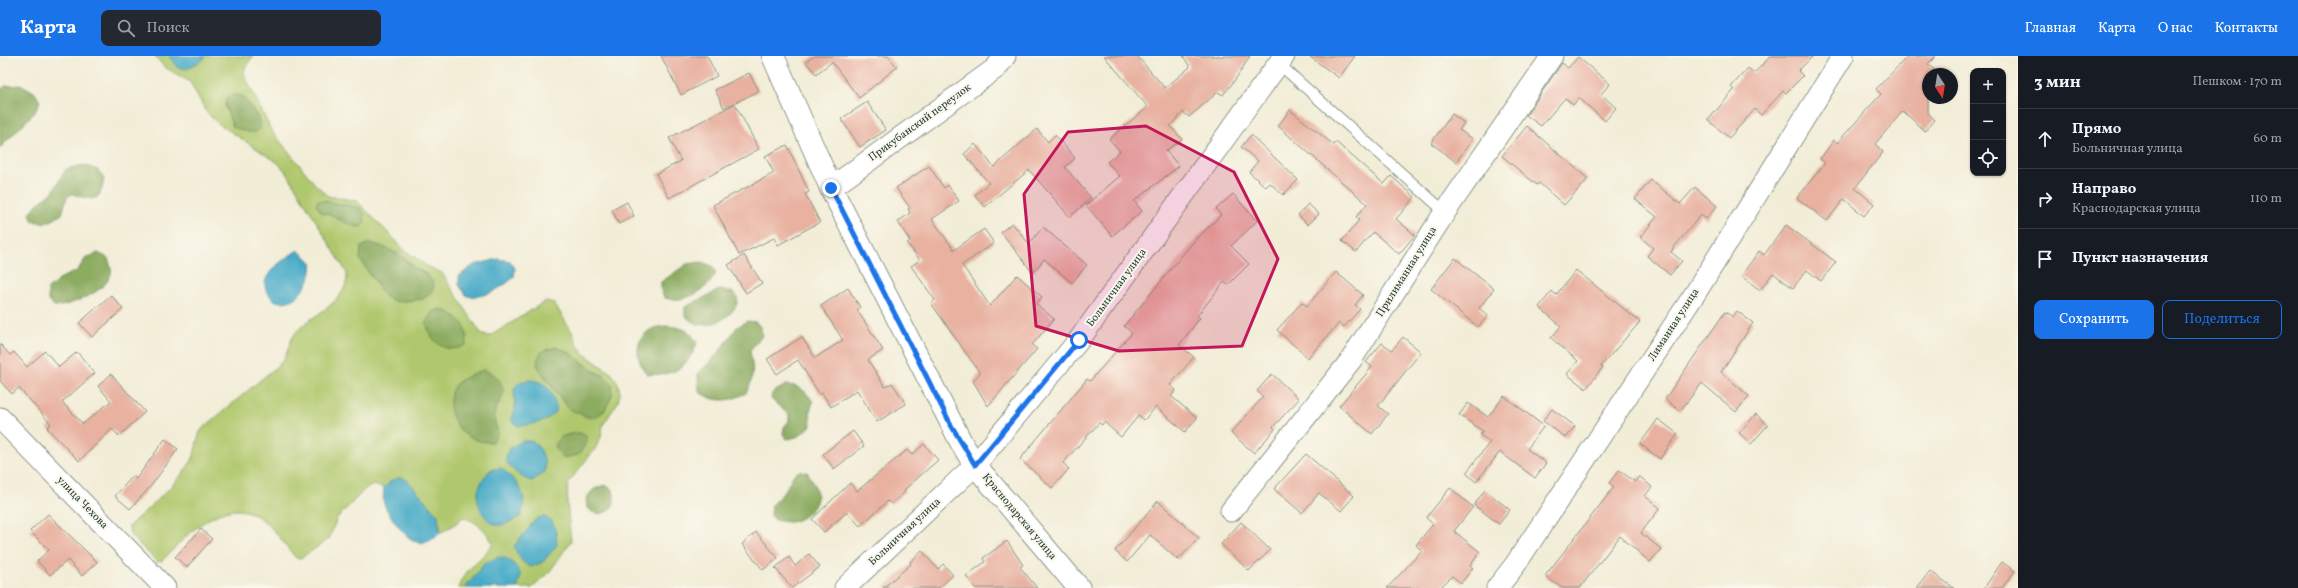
<!DOCTYPE html>
<html lang="ru">
<head>
<meta charset="utf-8">
<style>
  body { margin:0; font-family:Vollkorn,serif; background:#242831; color:#f1f3f6 }
  .controls { position:absolute; right:12px; top:12px; display:grid; overflow:hidden; border-radius:8px; box-shadow:0 1px 3px #0004 }
  .controls button { width:36px; height:36px; display:grid; place-items:center; padding:0; border:0; border-bottom:1px solid #363941; background:#171b24; color:#f1f3f6; font:20px sans-serif }
  .compass { position:absolute; left:1922px; top:12px; width:36px; height:36px; border-radius:50%; background:#171b24; box-shadow:0 1px 3px #0004; rotate:168deg }
  .stop { position:absolute; width:12px; height:12px; margin:-9px; border:3px solid #1a73e8; border-radius:50%; background:#fff }
  .stop.end { background:#1a73e8; border-color:#fff; box-shadow:0 1px 4px #0008 }
  .list { margin:0; padding:0; list-style:none }
  h2 { display:flex; justify-content:space-between; align-items:center; height:52px; margin:0; padding:0 16px; font-size:17px }
  h2 small { font-size:13px; font-weight:400; color:#9ea1a6 }
  .list li { display:grid; grid-template-columns:26px 1fr auto; gap:12px; align-items:center; box-sizing:border-box; height:60px; padding:0 16px; border-top:1px solid #363941 }
  .list b { display:block; font-size:15px; white-space:nowrap }
  .list p { margin:0; font-size:13px; white-space:nowrap; color:#9ea1a6 }
  .list em { font-size:13px; font-style:normal; color:#9ea1a6 }
  .actions { display:flex; gap:8px; padding:12px 16px }
  .actions a { flex:1; padding:9px 0; border:1px solid #1a73e8; border-radius:8px; text-align:center; font-size:14px; color:#1a73e8 }
  .actions .main { background:#1a73e8; color:#fff }
  .icon { flex:none; width:22px; height:22px; fill:none; stroke:currentColor; stroke-width:2; stroke-linecap:round; stroke-linejoin:round }
  .map { position:relative; flex:none; width:2018px; height:532px; overflow:hidden }
  header { display:flex; align-items:center; gap:24px; box-sizing:border-box; height:56px; padding:0 20px; background:#1a73e8; color:#fff }
  header strong { font-size:19px }
  nav { display:flex; gap:22px; margin-inline-start:auto; font-size:14px }
  .search { width:280px; height:36px; background:#242831; display:flex; align-items:center; gap:10px; box-sizing:border-box; padding:0 14px; border-radius:8px; color:#9ea1a6; font-size:15px }
  main { display:flex }
  aside { flex:1; background:#171b24 }
  .map>svg:first-child { display:block }
  .green { fill:#b0c86d; stroke:#688250; fill-rule:evenodd }
  .forest { fill:#8cac60; stroke:#56744a }
  .water { fill:#47abc7; stroke:#33747e }
  .building { fill:#e8b1a0 }
  .lines { fill:none; stroke-linecap:round; stroke-linejoin:round }
  .service-casing { stroke:#889586; stroke-width:12 }
  .minor-casing { stroke:#889586; stroke-width:23 }
  .tertiary-casing { stroke:#889586; stroke-width:24 }
  .service { stroke:#fff; stroke-width:10 }
  .minor { stroke:#fff; stroke-width:21 }
  .tertiary { stroke:#fff; stroke-width:22 }
  .route { stroke:#1a73e8; stroke-width:5 }
  .marked { fill:#c2185b; fill-opacity:0.2; stroke:#c2185b; stroke-width:3; stroke-linejoin:round }
  .labels { text-anchor:middle; dominant-baseline:central; stroke-width:4; stroke-linejoin:round; paint-order:stroke }
  .street-label { font-size:11px; fill:#1f3d34; stroke:#fbf7ec }
</style>
</head>
<body>
<header>
<strong>Карта</strong>
<div class="search"><svg class="icon" aria-label="search" viewBox="0 0 24 24"><circle cx="10" cy="10" r="6"/><path d="M15 15l6 6"/></svg>Поиск</div>
<nav><a>Главная</a><a>Карта</a><a>О нас</a><a>Контакты</a></nav>
</header>
<main>
<div class="map">
<svg width="2018" height="532" viewBox="0 0 2018 532">
  <rect width="100%" height="100%" fill="#fbf7ec"/>
  <filter id="ink" filterUnits="userSpaceOnUse"><feTurbulence type="fractalNoise" baseFrequency=".025" numOctaves="2"/><feDisplacementMap in="SourceGraphic" scale="8" xChannelSelector="R" yChannelSelector="G"/><feConvolveMatrix kernelMatrix="1 2 1 2 8 2 1 2 1" color-interpolation-filters="sRGB"/></filter>
  <filter id="wash" filterUnits="userSpaceOnUse"><feTurbulence type="fractalNoise" baseFrequency=".012" numOctaves="4" result="noise"/><feDisplacementMap in="SourceGraphic" scale="16" xChannelSelector="R" yChannelSelector="G"/><feGaussianBlur stdDeviation="0.9" result="paint"/><feColorMatrix in="noise" values="0 0 0 0 0 0 0 0 0 0 0 0 0 0 0 0 0 1.4 0 .05"/><feComposite in="paint" operator="in"/></filter>
  <g filter="url(#wash)">
    <rect width="100%" height="100%" fill="#f2edd7"/>
    <path class="green" d="M155,0H169L177,11L204,3L205,0H253L245,12L244,18L271,74L315,128L328,140L357,145L407,196L427,210L442,217L482,279L490,280L546,245L554,247L572,276L578,290L586,299L612,318L618,327L620,337L618,346L603,369L601,381L595,393L568,427L567,447L571,485L548,518L532,532H517L519,529L468,526L465,532H458C463,514 482,504 493,488C487,474 477,466 463,461L454,469L440,477V468L392,424L384,432L374,429L365,433L337,462L329,483L301,502H296C284,488 273,470 257,460C222,438 183,483 162,505L157,506L130,479L129,470C150,450 177,429 192,404C196,397 196,384 201,374L283,305C289,294 289,283 298,274C315,257 349,245 347,217L287,117L277,106L219,68L207,57L190,26L164,11ZM242,40L259,62L261,72L233,71L225,49ZM325,144L344,149L339,164L330,158ZM399,197L415,212L427,218L423,243L412,244L385,241L360,203ZM556,291C574,298 588,312 606,321L612,339L604,355L564,347L542,317ZM471,318L500,345C491,358 493,363 498,377Z"/>
    <path class="forest" d="M22,29L34,36L40,45L35,56L0,92V34L6,30Z
      M233,39L242,40C251,50 258,59 261,72L256,76H248L233,71L225,49L227,41Z
      M84,109L98,114L104,123C100,149 92,144 72,138L67,141L62,158C52,165 45,170 32,164L30,158L37,148L52,137L66,113Z
      M318,144L361,152L364,158L365,166L361,171C344,171 338,158 322,157L316,149Z
      M370,187C390,192 398,198 413,210C424,219 426,215 434,229L432,236L423,243L397,246L385,241L360,203L361,191Z
      M98,197L108,202C109,206 112,212 111,217C107,236 73,248 56,251L48,245V233L63,221L77,215L86,202Z
      M702,206L712,210L716,217C708,235 683,248 665,242L661,235V226L687,208Z
      M719,234C767,234 709,291 685,259V251Z
      M441,253C459,259 470,271 466,289C446,299 432,288 426,267L432,256Z
      M747,265L756,266L761,272L762,280L750,294C753,312 755,320 746,337C729,346 716,347 699,336L698,318L719,296L737,271Z
      M665,270C681,271 690,273 697,287C688,312 673,321 647,318C636,306 633,284 650,274C654,271 661,271 665,270Z
      M556,291L569,296L591,314L606,321L612,328V338L608,348L604,355L596,361H587L569,353L542,317L537,309L538,302L542,295Z
      M484,314C497,319 500,323 504,336C496,357 490,352 498,377L493,386C468,387 452,372 450,348C450,341 451,333 456,328C464,321 475,317 484,314Z
      M786,329C798,329 807,335 813,346L810,355L811,370L797,381L787,383L783,378L784,371L789,365V359L771,343L772,337Z
      M573,377H581L587,381V387L578,399L564,402L558,396L555,389L561,381Z
      M800,415L807,416C811,423 817,432 817,439C818,452 802,465 790,466C785,466 780,465 775,464L771,459L772,448L785,435L794,418Z
      M605,429L613,434C616,447 614,453 601,458L592,456L587,451L586,442L594,433Z"/>
    <path class="water" d="M169,0H205L204,3L187,13L177,11Z
      M298,194L311,206C315,223 296,252 276,245C272,243 269,239 267,236C257,219 286,202 298,194Z
      M498,203L510,205L515,212L514,221C502,232 484,243 467,240L459,229V220L474,209Z
      M530,324C548,325 553,337 557,354C547,367 534,368 518,370L511,364L515,354L514,332L520,326Z
      M522,385H533C542,394 546,402 545,416L532,425C519,422 513,414 505,404L509,393Z
      M501,412C518,426 529,438 521,460C515,463 508,468 501,469C487,471 474,447 478,435C480,427 485,420 490,414Z
      M402,421L408,425L438,459L440,477C422,495 410,485 397,469C392,462 385,453 383,444C383,440 384,436 384,432L392,424Z
      M543,460L552,465L556,476L557,489L543,506L531,511C521,507 518,500 514,490L536,463Z
      M499,501C511,502 516,509 521,520L517,532H465L485,507Z"/>
    <g id="blocks">
      <path class="building" d="M661,0H707L717,20L681,39Z
        M814,0H888L897,11L859,42L832,6L816,18L806,6Z
        M1104,0H1137L1165,32L1190,11L1183,0H1250L1235,24L1223,39L1218,36L1189,61L1183,56L1170,70L1182,83L1166,95L1179,110L1134,145L1142,155L1112,180L1086,149L1120,120L1107,106L1120,95L1109,83L1148,51Z
        M1309,0H1355L1339,22Z
        M1771,0H1813L1798,15L1803,20L1786,37L1783,35L1761,59L1755,53L1729,82L1708,64L1734,34L1731,31L1748,12L1754,17Z
        M1908,0H1936L1928,8L1939,18H1928V57L1935,64L1925,75L1903,55L1875,88L1883,96L1855,132L1874,148L1864,160L1844,143L1827,165L1797,142L1825,107L1820,103L1834,84L1837,87L1881,38L1876,33Z
        M1578,1L1610,28L1601,38L1616,52L1605,65L1579,42L1573,49L1565,42L1541,70L1526,59L1562,7L1568,12Z
        M749,17L759,35L724,52L715,34Z
        M867,46L886,74L860,91L841,63Z
        M735,48L759,93L669,142L656,118L681,105L669,82Z
        M1290,54L1334,89L1336,86L1384,128L1391,120L1415,141L1396,163L1415,179L1399,198L1373,176L1356,196L1342,185L1359,164L1356,161L1367,148L1278,70Z
        M1452,58L1464,67L1459,74L1473,83L1456,106L1431,87Z
        M1527,70L1588,123L1564,149L1539,127L1537,129L1502,100Z
        M1037,73L1048,86L1055,79L1075,102L1065,111L1091,142L1070,161L1029,114L985,151L975,139L989,127L964,98L975,88L994,111Z
        M1251,79L1298,124L1283,139L1270,127L1266,131L1249,116L1258,105L1241,91Z
        M787,89L809,136L805,138L820,166L778,189L774,182L739,199L713,149L774,117L765,100Z
        M929,110L944,132L948,129L959,145L932,163L954,194L984,173L994,187L962,209L990,250L1017,219L1042,241L1036,248L1054,263L1032,289L1037,293L988,350L973,325L980,317L931,247L935,244L911,210L920,204L907,187L910,185L898,166L910,157L908,153L910,152L896,132Z
        M1651,124L1680,148L1695,131L1717,150L1706,163L1701,159L1675,190L1671,196L1682,205L1670,219L1647,200L1653,192L1640,181L1657,161L1635,143Z
        M1233,138L1257,165L1231,190L1249,208L1228,229L1224,226L1197,260L1200,262L1179,289L1194,301L1170,329L1176,334L1171,340L1197,362L1185,376L1156,351L1144,364L1139,359L1121,381L1104,366L1102,369L1099,367L1063,407L1069,413L1052,432L1020,403L1087,323L1090,325L1132,277L1124,270L1194,185L1221,159L1216,153Z
        M627,146L634,160L619,168L612,154Z
        M1308,148L1319,158L1308,169L1298,159Z
        M1012,167L1029,188L1043,171L1087,209L1072,227L1044,203L1033,217L1001,176Z
        M1786,169L1836,206L1821,225L1807,214L1793,232L1773,217L1760,234L1741,220L1759,195L1764,199Z
        M744,199L762,227L746,237L728,209Z
        M1455,202L1494,233L1479,252L1488,260L1478,271L1431,233Z
        M1576,214L1640,266L1601,310L1603,311L1586,333L1567,318L1578,305L1551,282L1561,270L1539,251L1552,235L1556,239Z
        M1336,216L1363,239L1355,249L1360,253L1344,271L1339,267L1308,302L1277,274L1302,246L1307,250Z
        M848,232L860,251L857,254L883,294L868,304L885,331L892,327L906,348L877,366L857,334L831,351L822,337L820,339L798,304L777,318L767,303L802,281L815,302L843,284L821,250Z
        M111,239L123,253L92,281L79,267Z
        M1737,255L1753,267L1721,316L1749,340L1736,356L1702,327L1680,355L1665,343L1725,256L1733,261Z
        M1403,281L1421,296L1378,350L1388,358L1372,378L1339,350L1372,311L1366,306L1382,287L1392,294Z
        M0,288L10,299L14,296L27,311L45,295L59,311L77,296L95,317L62,346L83,368L111,345L98,330L111,318L145,356L119,380L112,373L79,405L47,372L51,368L19,332L12,338L0,325Z
        M1272,318L1299,343L1273,371L1275,373L1254,397L1231,377L1263,341L1257,335Z
        M1504,340L1544,370L1527,393L1546,407L1535,422L1500,396L1476,426L1466,417L1490,386L1480,379L1483,375L1459,359L1468,347L1488,361Z
        M1552,353L1575,370L1566,382L1543,365Z
        M1756,358L1768,369L1751,388L1739,377Z
        M1658,363L1678,378L1660,403L1640,388Z
        M853,375L864,390L834,413L823,398Z
        M165,383L178,393L151,430L130,453L115,440L133,420L136,423Z
        M924,388L938,404L904,434L905,436L891,448L888,445L860,470L847,456L824,476L812,463L850,427L857,435L907,394L912,399Z
        M1306,398L1354,440L1341,455L1319,437L1302,457L1274,433Z
        M1619,414L1635,426L1639,420L1652,431L1645,440L1660,452L1641,477L1661,493L1650,506L1620,480L1580,532H1562L1545,520L1614,431L1609,427Z
        M1450,432L1473,451L1454,475L1480,496L1470,510L1473,512L1461,527L1452,520L1440,532H1387L1422,495L1416,489L1433,468L1426,462Z
        M1485,434L1510,454L1499,468L1474,449Z
        M1158,445L1199,482L1178,504L1150,479L1127,506L1115,495Z
        M48,458L97,506L82,520L68,504L50,519L37,505L49,494L30,475Z
        M1241,466L1270,494L1249,515L1221,488Z
        M201,473L212,483L187,511L175,501Z
        M756,476L778,502L763,514L742,488Z
        M1007,485L1023,509L1020,511L1037,532H975L966,520L985,506L983,502Z
        M922,495L938,513L943,508L953,519L939,532H883L911,508L910,506Z
        M809,498L820,511L792,532L775,512L789,501L795,510Z
        M2002,506L2015,515L2002,532H1984Z
        M1930,515L1954,532H1917Z"/>
    </g>
  </g>
  <g filter="url(#ink)">
    <use href="#blocks" fill-opacity="0" stroke="#889586" stroke-width="1"/>
    <g class="lines">
      <g class="service-casing">
        <path id="service" d="M1279,8L1445,156"/>
      </g>
      <g class="minor-casing">
        <path id="minor" d="M831,132L996,12L1005,0
          M0,362L165,532
          M1231,455L1351,304L1445,156L1552,0
          M845,532L975,409L1079,284L1284,0
          M1497,532L1515,509L1696,236L1843,0"/>
      </g>
      <g class="tertiary-casing">
        <path id="tertiary" d="M773,0L831,132L962,388L975,409L1079,532"/>
      </g>
      <use href="#service" class="service"/>
      <use href="#minor" class="minor"/>
      <use href="#tertiary" class="tertiary"/>
    </g>
  </g>
  <g class="lines" filter="url(#ink)">
    <path class="route" d="M831,132L951,369L975,409L1079,284"/>
  </g>
  <path class="marked" d="M1146,70L1234,116L1278,203L1242,290L1119,295L1036,270L1024,138L1068,76Z"/>
  <g class="labels">
    <g class="street-label">
      <text transform="translate(920 67) rotate(-36)">Прикубанский переулок</text>
      <text transform="translate(1407 216) rotate(-58)">Прилиманная улица</text>
      <text transform="translate(1117 232) rotate(-54)">Больничная улица</text>
      <text transform="translate(1674 269) rotate(-57)">Лиманная улица</text>
      <text transform="translate(82 447) rotate(46)">улица Чехова</text>
      <text transform="translate(1019 461) rotate(50)">Краснодарская улица</text>
      <text transform="translate(905 476) rotate(-43)">Больничная улица</text>
    </g>
  </g>
</svg>
<div class="controls">
<button>+</button>
<button>−</button>
<button><svg class="icon" aria-label="locate" viewBox="0 0 24 24"><circle cx="12" cy="12" r="6"/><path d="M12 2v4M12 18v4M2 12h4M18 12h4"/></svg></button>
</div>
<svg class="compass" viewBox="-18 -18 36 36"><path d="M0-13l5 13h-10z" fill="#e53935"/><path d="M0 13l5-13h-10z" fill="#9ea1a6"/></svg>
<div class="stop" style="left:1079px;top:284px"></div>
<div class="stop end" style="left:831px;top:132px"></div>
</div>
<aside>
<h2>3 мин<small>Пешком · 170 m</small></h2>
<ul class="list">
<li><svg class="icon" aria-label="ahead" viewBox="0 0 24 24"><path d="M12 20V5M6 11l6-6 6 6"/></svg><div><b>Прямо</b><p>Больничная улица</p></div><em>60 m</em></li>
<li><svg class="icon" aria-label="right" viewBox="0 0 24 24"><path d="M7 20v-9h11M14 6l5 5-5 5"/></svg><div><b>Направо</b><p>Краснодарская улица</p></div><em>110 m</em></li>
<li><svg class="icon" aria-label="arrive" viewBox="0 0 24 24"><path d="M6 21V4h12l-3 4 3 4H6"/></svg><div><b>Пункт назначения</b></div></li>
</ul>
<div class="actions"><a class="main">Сохранить</a><a>Поделиться</a></div>
</aside>
</main>
</body>
</html>
